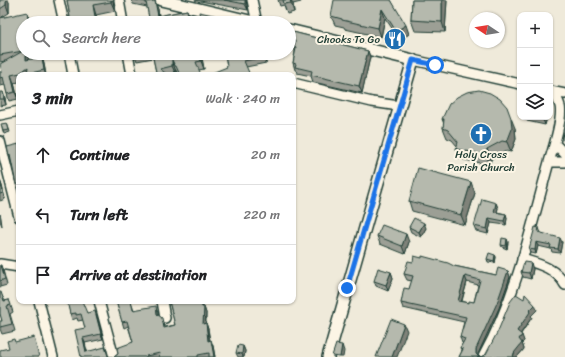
<!DOCTYPE html>
<html lang="en">
<head>
<meta charset="utf-8">
<style>
  body { margin:0; font-family:Sriracha,sans-serif; background:#f6f6f6; color:#202124 }
  .controls { position:absolute; right:12px; top:12px; display:grid; overflow:hidden; border-radius:8px; box-shadow:0 1px 3px #0004 }
  .controls button { width:36px; height:36px; display:grid; place-items:center; padding:0; border:0; border-bottom:1px solid #e0e0e0; background:#fff; color:#202124; font:20px sans-serif }
  .compass { position:absolute; left:469px; top:12px; width:36px; height:36px; border-radius:50%; background:#fff; box-shadow:0 1px 3px #0004; rotate:282deg }
  .stop { position:absolute; width:12px; height:12px; margin:-9px; border:3px solid #1a73e8; border-radius:50%; background:#fff }
  .stop.end { background:#1a73e8; border-color:#fff; box-shadow:0 1px 4px #0008 }
  .list { margin:0; padding:0; list-style:none }
  h2 { display:flex; justify-content:space-between; align-items:center; height:52px; margin:0; padding:0 16px; font-size:17px }
  h2 small { font-size:13px; font-weight:400; color:#757577 }
  .list li { display:grid; grid-template-columns:26px 1fr auto; gap:12px; align-items:center; box-sizing:border-box; height:60px; padding:0 16px; border-top:1px solid #e0e0e0 }
  .list b { display:block; font-size:15px; white-space:nowrap }
  .list em { font-size:13px; font-style:normal; color:#757577 }
  .icon { flex:none; width:22px; height:22px; fill:none; stroke:currentColor; stroke-width:2; stroke-linecap:round; stroke-linejoin:round }
  .map { position:relative; flex:none; width:565px; height:357px; overflow:hidden }
  .search { position:absolute; background:#fff; box-shadow:0 1px 3px #0004; left:16px; top:16px; width:280px; height:44px; display:flex; align-items:center; gap:10px; box-sizing:border-box; padding:0 14px; border-radius:22px; color:#757577; font-size:15px }
  .panel { position:absolute; background:#fff; box-shadow:0 1px 3px #0004; left:16px; top:72px; width:280px; height:232px; border-radius:8px }
  .map>svg:first-child { display:block }
  .lines { fill:none; stroke-linecap:round; stroke-linejoin:round }
  .minor-casing { stroke:#1f3d34; stroke-width:12 }
  .tertiary-casing { stroke:#1f3d34; stroke-width:14 }
  .minor { stroke:#fcf5e5; stroke-width:9 }
  .tertiary { stroke:#fcf5e5; stroke-width:11 }
  .wall { fill:#9c9f95; stroke:#1f3d34; fill-rule:evenodd }
  .shaded-wall { fill:#7f8279; stroke:#1f3d34 }
  .building { fill:#b5b9ad; stroke:#1f3d34; fill-rule:evenodd }
  .route { stroke:#1a73e8; stroke-width:5 }
  .labels { text-anchor:middle; dominant-baseline:central; stroke-width:4; stroke-linejoin:round; paint-order:stroke }
  .poi-label { font-size:11px; fill:#1f3d34; stroke:#fcf5e5; text-anchor:end }
</style>
</head>
<body>
<div class="map">
<svg width="565" height="357" viewBox="0 0 565 357">
  <rect width="100%" height="100%" fill="#efeada"/>
  <filter id="ink" filterUnits="userSpaceOnUse"><feTurbulence type="fractalNoise" baseFrequency=".025" numOctaves="2"/><feDisplacementMap in="SourceGraphic" scale="8" xChannelSelector="R" yChannelSelector="G"/><feConvolveMatrix kernelMatrix="1 2 1 2 8 2 1 2 1" color-interpolation-filters="sRGB"/></filter>
  <g filter="url(#ink)">
    <g class="lines">
      <g class="minor-casing">
        <path id="minor" d="M59,0L64,23
          M119,0L123,23
          M252,0L257,23
          M69,53L73,75
          M128,53L132,75
          M413,60L520,84
          M293,83L372,102L399,106
          M550,91L565,94
          M0,115L19,111
          M0,141L19,217
          M555,144L565,154
          M549,162H565
          M522,259C539,264 556,268 565,285
          M0,264L19,267
          M39,301L53,357
          M99,301L114,357
          M162,301L165,318
          M483,357C516,297 531,228 549,162C553,149 563,119 560,106C559,101 555,96 554,92"/>
      </g>
      <g class="tertiary-casing">
        <path id="tertiary" d="M161,0L258,23
          M289,30L413,60L328,357"/>
      </g>
      <use href="#minor" class="minor"/>
      <use href="#tertiary" class="tertiary"/>
    </g>
    <path class="wall" d="M0,0L9,2V13L2,17L30,19L23,23V53L29,60L42,57L44,64L46,75H19V82L14,83L18,99L9,101L7,94L5,85L0,86V72H2L5,61L0,62Z
      M67,0L113,1L115,11L96,15L98,23H71Z
      M132,0H149V2L158,9L159,16L187,10L190,18L150,23L147,7L133,4Z
      M195,0H246L248,10Z
      M278,0H301V2L293,4L294,12L287,14L284,5L280,6Z
      M391,0L409,34L400,40L385,18L381,37L345,29L344,27L335,25L331,16Z
      M412,0H447L445,32L415,31L411,20Z
      M289,31L368,51L370,57L362,93L313,82L311,76L297,73L296,70H295L293,63L295,51L294,47V46L289,45Z
      M134,53H201L204,69L178,74L175,69L176,75H152L156,72L153,58L137,61Z
      M225,53H264L266,63L246,67H227Z
      M0,92L5,98L6,105L0,106Z
      M526,117H547L545,125L527,121Z
      M442,119L515,128L516,139L511,152L506,151L491,159L490,165L460,159L456,149L457,146L452,140L447,138L443,128L444,124Z
      M7,123L10,132L4,134L3,131Z
      M19,144V193L16,184L12,165L9,156Z
      M0,181L2,186L5,199L0,201Z
      M475,193L465,225L412,211L409,201Z
      M496,203L498,208L497,212L506,214L507,218L506,225L491,223L488,234L476,231L474,226Z
      M409,227L426,228L421,237L411,232Z
      M539,228L541,233L562,242L560,253L552,252L551,249L538,246L536,254L530,253L529,249Z
      M377,236L409,242L405,254L380,244Z
      M507,239L508,242L507,249L502,247L501,245Z
      M495,255L496,257L495,263L488,262L487,259Z
      M413,262L454,266L496,275L508,271L510,277L499,308L478,354V356L479,357L484,356L537,310L531,316L532,317L521,334L524,341L522,343L524,349L517,357H459L462,351L460,348L463,343H462L460,337L464,322L403,308L401,303L409,289L412,281L407,280L404,274ZM467,282L478,285L474,302L469,303L462,301Z
      M0,265L3,270L7,285L0,287Z
      M533,269L531,279L523,277L521,272Z
      M391,272L393,278L388,291L376,286L374,281Z
      M0,292L5,301L9,300L13,312L10,314L15,331L2,334L0,329L2,321L1,316H0Z
      M67,301L87,313L97,316L103,339L85,343L87,351L108,356L81,357L85,328L83,320L78,321L77,318L72,320Z
      M116,301H131L134,310L158,311V315L165,327L175,325L169,301H201L203,307H204L206,313V323L208,329L210,340L213,346L215,357H114L133,342L128,326L124,328Z
      M243,346L245,351L244,357H238L236,353Z"/>
    <path class="shaded-wall" d="M6,0H8L9,2V13L6,5Z
      M111,0H113L115,11L111,2Z
      M245,0H246L248,10L245,4Z
      M290,0H291L293,4L294,12Z
      M442,0H447L445,32L442,22Z
      M155,1L158,9L160,23L158,16Z
      M93,5L96,15L98,23H96Z
      M382,9L385,18L381,37L378,28Z
      M187,10L190,18L191,23H190Z
      M27,12L30,19V23H29Z
      M406,25L409,34L400,40L396,31Z
      M368,51L370,57L362,93L359,86Z
      M26,53H28L29,68L26,60Z
      M199,53H201L204,69L201,61Z
      M263,53H264L266,63L264,57Z
      M42,57L44,64L46,75L44,70Z
      M172,60L175,69L176,75L172,66Z
      M28,67V75H21L20,73Z
      M11,75L14,83L18,99L15,92Z
      M3,92L5,98L6,105L4,99Z
      M542,117H547L545,125Z
      M511,118L515,128L516,139L511,152L507,142Z
      M487,149L491,159L490,165L486,155Z
      M0,180L2,186L5,199L3,193Z
      M471,182L475,193L465,225L461,215Z
      M496,203L498,208L496,216L494,212Z
      M0,214L1,218L2,226L0,221Z
      M506,214L507,218L506,225L504,221Z
      M489,218L491,223L488,234L487,229Z
      M424,223L426,228L421,237L419,232Z
      M406,234L409,242L405,254L402,246Z
      M560,238L562,242L560,253L558,249Z
      M507,239L508,242L507,249L506,246Z
      M536,242L538,246L536,254L535,250Z
      M495,255L496,257L495,263L494,261Z
      M531,263L533,269L531,279L529,273Z
      M508,271L510,277L499,308L478,354V357L476,354V349Z
      M391,272L393,278L388,291L386,285Z
      M465,276L467,282L460,306L458,301Z
      M535,305L537,310L531,316L532,317L519,336L517,331L529,311Z
      M204,307L206,313L205,329L203,324Z
      M95,311L97,316L103,339L101,334Z
      M206,323L208,329L210,346L208,341Z
      M404,324L407,331L397,357H392Z
      M522,335L524,341L522,343L524,349L517,357H513L519,339Z
      M83,338L85,343L87,357L86,352Z
      M211,340L213,346L215,357H214Z
      M342,345L344,351L343,357H340Z
      M243,346L245,351L244,357H243L242,354Z"/>
    <path class="building" d="M0,0H6V5L0,9Z
      M67,0H111V2L93,5L96,23H71Z
      M136,0H146V2Z
      M224,0H245V4Z
      M283,0H290L291,3L284,4Z
      M334,0H391L406,25L396,31L382,9L378,28L342,20V19L331,16Z
      M412,0H442V22L411,20Z
      M155,1L158,16L187,10L190,23H150L146,2Z
      M27,12L29,23H23V51L0,55V18Z
      M199,12L218,16V18L242,23H201Z
      M289,31L368,51L359,86L311,75L312,71L295,67L296,64L293,63L296,48L294,47L295,41L289,39Z
      M23,51V53H26V60L42,57L44,70L27,74L28,67L20,73L11,75L15,92L7,94L3,77L0,78V72H2L0,64Z
      M152,53H199L201,61L196,62L201,75H180L176,66H175L172,60V66L160,69L168,75H152L156,72Z
      M225,53H263L264,57L244,61L250,75H213L212,73L227,67Z
      M479,90L490,93L500,99L507,107L511,118L512,129L507,142L502,141L487,149L486,155L456,149L458,142L448,130L443,128L444,119H442L449,104L457,97L467,92Z
      M0,92H3L4,99H0Z
      M19,113V120L18,121L16,114Z
      M7,123L9,130L3,131L1,124Z
      M564,132H565V140H563Z
      M19,144V184H16L10,155L9,156L7,147Z
      M418,168L471,182L461,215L409,201Z
      M0,181L3,193L0,194Z
      M482,199L496,203L494,212L506,214L504,221L489,218L487,229L474,226Z
      M414,218L424,223L419,232L409,227Z
      M382,225L406,234L402,246L377,236Z
      M535,227L539,228L538,232L560,238L558,249L550,248L551,245L536,242L535,250L529,249Z
      M502,238L507,239L506,246L501,245Z
      M489,253L495,255L494,261L487,259Z
      M414,256L422,258V256L448,263L454,266L496,275L498,268L508,271L497,303L476,349V354L479,357L484,356L486,354L498,331L510,302L516,294L524,299L525,294L535,305L529,311L530,312L517,331L522,335L519,339L522,343L514,353L513,357H459L463,349L460,348L465,339L460,337L466,317L401,303L404,288L409,289L413,276L404,274L408,261L413,262ZM465,276L480,280L474,302L469,301V303L458,301Z
      M524,262L531,263L529,273L521,272Z
      M0,265H1L5,279L0,281Z
      M378,268L391,272L386,285L374,281Z
      M0,292H1L4,301L9,300L11,305L7,306L12,324L0,327V321H2L0,314Z
      M67,301H82L87,313L95,311L101,334L83,338L86,352L105,347L108,356L113,357H81L75,330L85,328L81,314L76,315V313L70,314Z
      M116,301H131L133,310L156,306L157,314L162,318L164,328L175,325L169,301H201L202,307H204L203,324L206,323L208,341L211,340L214,357H209V353L198,355V357H159L160,353L146,356V357H114L118,354L117,348L133,342L127,321L122,322Z
      M391,319L404,324L392,357H376Z
      M34,337L39,357H0V350L9,348L7,341L14,339L15,342Z
      M336,344L342,345L340,357L332,356Z
      M238,345L243,346L242,354L236,353Z"/>
  </g>
  <g class="lines" filter="url(#ink)">
    <path class="route" d="M347,288L413,60L435,65"/>
  </g>
  <defs>
    <g id="restaurant-disc" transform="scale(1.15)"><circle r="9.5" fill="#1f6fb2" stroke="#fcf5e5"/><path d="M-5-6h1v4h1v-4h1v4h1v-4h1v5L-1.5 .5V6h-2V.5L-5-1ZM5-6V6H3V1.5H1.5Q1.5-4 5-6Z" fill="#fff"/></g>
    <g id="church-disc" transform="scale(1.15)"><circle r="9.5" fill="#1f6fb2" stroke="#fcf5e5"/><path d="M-1.2-6h2.4v3.5h3.3v2.4h-3.3V6h-2.4V-.1h-3.3v-2.4h3.3Z" fill="#fff"/></g>
  </defs>
  <g fill-rule="evenodd">
    <use href="#restaurant-disc" x="395" y="39"/>
    <use href="#church-disc" x="481" y="134"/>
  </g>
  <g class="labels">
    <g class="poi-label">
      <text x="380" y="39">Chooks To Go</text>
      <text x="481" y="154" text-anchor="middle">Holy Cross<tspan x="481" dy="13">Parish Church</tspan></text>
    </g>
  </g>
</svg>
<div class="controls">
<button>+</button>
<button>−</button>
<button><svg class="icon" aria-label="layers" viewBox="0 0 24 24"><path d="M12 4l9 5-9 5-9-5zM3 14l9 5 9-5"/></svg></button>
</div>
<svg class="compass" viewBox="-18 -18 36 36"><path d="M0-13l5 13h-10z" fill="#e53935"/><path d="M0 13l5-13h-10z" fill="#757577"/></svg>
<div class="stop" style="left:435px;top:65px"></div>
<div class="stop end" style="left:347px;top:288px"></div>
<div class="search"><svg class="icon" aria-label="search" viewBox="0 0 24 24"><circle cx="10" cy="10" r="6"/><path d="M15 15l6 6"/></svg>Search here</div>
<section class="panel">
<h2>3 min<small>Walk · 240 m</small></h2>
<ul class="list">
<li><svg class="icon" aria-label="ahead" viewBox="0 0 24 24"><path d="M12 20V5M6 11l6-6 6 6"/></svg><div><b>Continue</b></div><em>20 m</em></li>
<li><svg class="icon" aria-label="left" viewBox="0 0 24 24"><path d="M17 20v-9H6M10 6l-5 5 5 5"/></svg><div><b>Turn left</b></div><em>220 m</em></li>
<li><svg class="icon" aria-label="arrive" viewBox="0 0 24 24"><path d="M6 21V4h12l-3 4 3 4H6"/></svg><div><b>Arrive at destination</b></div></li>
</ul>
</section>
</div>
</body>
</html>
